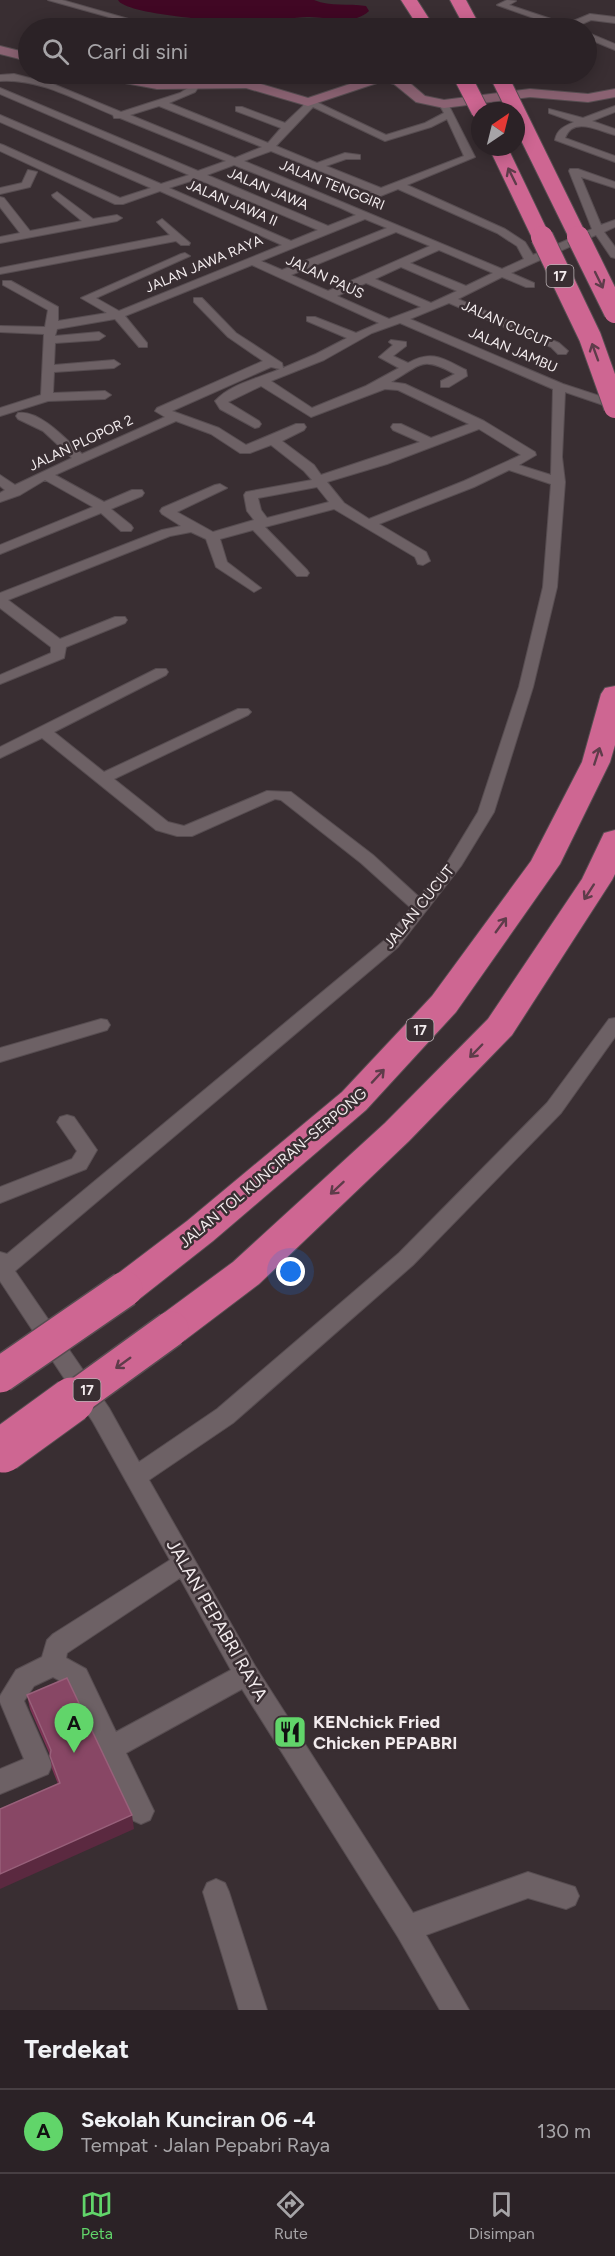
<!DOCTYPE html>
<html lang="id">
<head>
<meta charset="utf-8">
<style>
  body { margin:0; font-family:Figtree,sans-serif; background:#372f32; color:#f1f3f6 }
  .compass { position:absolute; left:471px; top:102px; width:54px; height:54px; border-radius:50%; background:#2b2226; box-shadow:0 3px 15px #0003; rotate:35deg }
  .you { position:absolute; left:291px; top:1272px; width:21px; height:21px; margin:-15px; border:4px solid #fff; border-radius:50%; background:#1a73e8; box-shadow:0 0 0 9px #1a73e833 }
  .badge { display:grid; place-items:center; width:39px; height:39px; border-radius:50%; background:#61d56a; color:#111; font-size:20px; font-weight:700 }
  .pin { position:absolute; translate:-50% -50px; filter:drop-shadow(0 2px 3px #0008) }
  .pin::after { content:''; position:absolute; top:32px; width:21px; height:18px; background:inherit; clip-path:polygon(0 0,100% 0,50% 100%) }
  .list { margin:0; padding:0; list-style:none }
  h2 { display:flex; justify-content:space-between; align-items:center; height:78px; margin:0; padding:0 24px; font-size:26px }
  h2 small { font-size:20px; font-weight:400; color:#a6a4a7 }
  .list li { display:grid; grid-template-columns:39px 1fr auto; gap:18px; align-items:center; box-sizing:border-box; height:84px; padding:0 24px; border-top:2px solid #473f43 }
  .list b { display:block; font-size:22px; white-space:nowrap }
  .list p { margin:0; font-size:20px; white-space:nowrap; color:#a6a4a7 }
  .list em { font-size:20px; font-style:normal; color:#a6a4a7 }
  .icon { flex:none; width:33px; height:33px; fill:none; stroke:currentColor; stroke-width:2; stroke-linecap:round; stroke-linejoin:round }
  .map { position:relative; flex:none; width:615px; height:2010px; overflow:hidden }
  .search { position:absolute; background:#2b2226; box-shadow:0 3px 15px #0003; left:18px; right:18px; top:18px; height:66px; display:flex; align-items:center; gap:15px; box-sizing:border-box; padding:0 21px; border-radius:33px; color:#a6a4a7; font-size:22px }
  .sheet { height:162px; background:#2b2226 }
  nav { display:flex; justify-content:space-around; align-items:center; box-sizing:border-box; height:84px; border-top:2px solid #473f43; background:#2b2226; font-size:16px; color:#a6a4a7 }
  nav a { display:grid; justify-items:center; gap:3px }
  nav .on { color:#61d56a }
  .map>svg:first-child { display:block }
  .water { fill:#410724 }
  .lines { fill:none; stroke-linecap:round; stroke-linejoin:round }
  .street-casing { stroke:#574d51; stroke-width:2 }
  .secondary-casing { stroke:#574d51; stroke-width:2 }
  .highway-casing { stroke:#574d51; stroke-width:2 }
  .street { fill:#6d6165; fill-rule:evenodd }
  .secondary { fill:#8a6272; fill-rule:evenodd }
  .highway { fill:#ce6692; fill-rule:evenodd }
  .highway-bridge-far3-casing { stroke:#574d51; stroke-width:19; stroke-linecap:butt }
  .highway-bridge-far2-casing { stroke:#574d51; stroke-width:24; stroke-linecap:butt }
  .highway-bridge-far1-casing { stroke:#574d51; stroke-width:38; stroke-linecap:butt }
  .highway-bridge-casing { stroke:#574d51; stroke-width:47; stroke-linecap:butt }
  .highway-bridge-far3 { stroke:#ce6692; stroke-width:17 }
  .highway-bridge-far2 { stroke:#ce6692; stroke-width:22 }
  .highway-bridge-far1 { stroke:#ce6692; stroke-width:35 }
  .highway-bridge { stroke:#ce6692; stroke-width:45 }
  .wall { fill:#7b3354 }
  .shaded-wall { fill:#5b2940 }
  .building { fill:#884765; stroke:#98607a; stroke-width:1.5 }
  .oneway { stroke:#5e3c4a }
  .labels { text-anchor:middle; dominant-baseline:central; stroke-width:5; stroke-linejoin:round; paint-order:stroke }
  .far-street-label { font-size:14px; fill:#f2ebed; stroke:#392e32 }
  .shield { fill:#392e32; stroke:#bab2b5; stroke-width:1.5 }
  .shield-label { font-size:14px; font-weight:bold; fill:#f2ebed }
  .street-label { font-size:15px; fill:#f2ebed; stroke:#392e32 }
  .near-street-label { font-size:18px; fill:#f2ebed; stroke:#392e32 }
  .near-poi-label { font-size:18px; font-weight:bold; fill:#f2ebed; stroke:#392e32; text-anchor:start }
</style>
</head>
<body>
<div class="map">
<svg width="615" height="2010" viewBox="0 0 615 2010">
  <rect width="100%" height="100%" fill="#392e32"/>
  <path class="water" d="M118,0H314C331,7 348,3 366,6L369,11C354,26 326,16 307,17C293,17 279,22 265,22C242,23 126,16 118,0Z"/>
  <g class="lines">
    <g class="street-casing">
      <path id="street" d="M48,0H62L160,28H148Z
        M507,0L516,1L509,5L566,24L590,14L615,17V23L591,20L573,28H562L497,5Z
        M586,32L615,44V50L586,38Z
        M14,74L53,84L121,112L180,93L188,88L192,83H198L200,85L195,92L169,103L268,143L281,128L236,111V107H242L285,123L303,106L305,100L310,99L386,135L425,123L444,113L439,104L447,102L475,157L407,185L505,229L525,242L533,255L592,229L569,171L570,169H578L615,182V188L581,177L601,225L615,220V227L604,232L615,247V258L611,257L596,235L511,273L534,283V287H526L502,277L458,299L559,343L568,351L566,354H558L551,347L449,303L410,319L563,384L615,401V409L565,392L562,457L565,482L557,587L533,687L494,812L461,866L398,947L15,1271L109,1408L139,1462L217,1409L399,1253L547,1103L609,1019L615,1018V1037L561,1113L413,1265L233,1423L149,1480L255,1666L413,1913L528,1872L575,1887L579,1896L575,1905L566,1909L528,1898L426,1935L469,2010H440L398,1937L242,1689L126,1753L154,1811L150,1820L141,1824L132,1820L68,1685L53,1677L34,1686L24,1701L52,1765L48,1774L0,1794V1769L24,1759L0,1702V1696L16,1670L42,1657L47,1640L53,1634L170,1560L93,1422L0,1281V1252L7,1254L386,939L411,908L361,863L281,800L275,799L192,836H177L156,830L42,738L0,758V747L156,669H166L168,672L166,675L54,732L104,772L238,709H248L251,712L248,715L114,779L168,822L184,826L267,791L291,792L373,855L419,897L447,863L478,812L519,687L543,587L551,484L509,470L474,487L379,524L426,552L430,561L423,565L418,564L415,557L334,509L265,527L307,570L309,573L307,576H297L253,530L220,539L227,562L261,588L254,592L216,567L206,539L191,532L170,536L8,600L60,639L115,617H125L127,620L125,623L66,647L64,658L0,684V675L51,653V647L0,608V593L162,530L181,526L162,514L160,511L162,508L215,485L220,484L227,488L177,512L213,532L254,520L247,511L244,495L246,492L312,480L304,471L271,445L250,453H240L211,434L176,421L55,475L104,502L132,490H142L144,493L142,496L111,509L131,525L133,528L131,531H121L101,513L0,554V545L93,507L45,480L20,495L0,502V493L5,490L0,486V475L15,485L72,458L43,431L18,419L16,416L18,413C39,409 68,441 82,454L165,417L155,411L157,408L263,361L228,337L194,302V298H202L236,333L282,363L283,368L316,354L347,338L307,321V317H315L356,333L379,323L252,265L125,316L147,343V347H139L115,319L57,329L55,336L99,332L105,336L99,340L55,343L54,365L114,360L120,364L114,368L54,372L53,393L105,391L111,395L105,399L48,401L0,416V408L41,395L44,334L0,332V326L45,327L48,310L3,285V281H11L58,307V321L107,313L81,298L181,254L185,253L190,256L96,298L119,311L282,245L160,191L123,204H115L0,151V144L3,145L120,198L151,188L0,122V115L161,184L189,175L0,94V88L198,171L226,161L120,118H114L113,115C78,101 39,78 0,81V75ZM159,106L262,147L235,158L130,115ZM313,107L385,141L431,127L447,119L464,156L381,188L326,166L346,159H360V155L345,153L317,163L276,146ZM271,151L372,192L365,195V199H373L398,189L497,233L517,246L524,259L502,269L244,161ZM234,165L341,208L356,215L328,226L207,175ZM197,179L318,230L291,241L169,188ZM365,219L387,228L282,270L261,261ZM396,232L430,246L328,291L291,275ZM439,250L493,273L466,286L410,263ZM401,267L457,291L431,303L375,279ZM366,283L421,307L389,319L337,296ZM400,323L553,389L551,475L519,465L536,455L535,452L484,421L405,384L391,382C423,364 421,356 455,374L441,381V387H449L467,376L466,370C444,359 432,349 408,363L393,356L406,346V342L391,340L389,342L393,345L379,357L399,368L366,386L312,408L271,381L324,360L372,333ZM271,367L280,369C259,378 230,384 215,401L220,409L255,428L259,427L261,424L259,421L228,402L261,386L311,417L385,389L398,390L469,424L431,438L401,424H393L391,427L393,430L420,442L321,475L314,465L282,441L304,430L306,427L304,424H296L246,445L219,428L172,411ZM479,429L521,455L464,481L369,519L344,503L327,482L387,464ZM317,487L329,502L267,518L261,510L258,498ZM180,1578L231,1670L116,1732L86,1669L66,1658L67,1653Z
        M257,74H268L250,86H244V82Z
        M615,106V112L592,121L615,129V135C599,131 573,116 565,138L615,156V162L555,140C557,129 565,126 574,122L549,113V109L583,118Z
        M28,170L37,172L30,187L0,194V188L22,183Z
        M57,192L93,219L117,215L122,218L117,221L0,243V237L20,233L0,207V197L4,198L30,231L82,221L53,197L52,195Z
        M162,219L190,243L189,245H181L176,241L0,274V268L170,235L157,222Z
        M101,1019L107,1020L110,1025L107,1030L0,1062V1048Z
        M67,1115L74,1117L97,1150L86,1169L0,1203V1187L72,1159L77,1151L57,1122L60,1117Z
        M216,1879L225,1883L229,1892L267,2010H239L203,1892L207,1883Z"/>
    </g>
    <g class="secondary-casing">
      <path id="secondary" d="M0,46L28,53V61L0,54Z
        M91,74H116L157,81L247,80L308,98L380,74L404,78L425,96L444,100L530,89L588,94L615,89V97L588,102L530,97L444,108L416,102L394,84L383,81L308,106L246,88L157,89L98,78Z"/>
    </g>
    <g class="highway-casing">
      <path id="highway" d="M401,0H417L435,28H419Z
        M450,0H466L481,28H465Z
        M615,686V745L610,762L560,864L456,1012L366,1110L213,1241L138,1300L125,1304L112,1300L106,1289L112,1278L187,1221L342,1092L432,996L531,861L582,762L601,694L605,688Z
        M615,830V874L612,880L512,1035L409,1141L259,1284L185,1340L171,1345L157,1340L152,1329L157,1318L233,1262L385,1123L488,1019L582,879L604,833Z"/>
    </g>
    <use href="#street" class="street"/>
    <use href="#secondary" class="secondary"/>
    <use href="#highway" class="highway"/>
    <g class="highway-bridge-far3-casing">
      <path id="highway-bridge-far3" d="M461,74L480,111
        M499,76L579,239
        M498,147L542,239"/>
    </g>
    <g class="highway-bridge-far2-casing">
      <path id="highway-bridge-far2" d="M542,237L590,337L615,407
        M578,237L615,312"/>
    </g>
    <g class="highway-bridge-far1-casing">
      <path id="highway-bridge-far1" d="M0,1375L125,1289
        M70,1402L171,1329"/>
    </g>
    <g class="highway-bridge-casing">
      <path id="highway-bridge" d="M3,1450L72,1400"/>
    </g>
    <use href="#highway-bridge-far3" class="highway-bridge-far3"/>
    <use href="#highway-bridge-far2" class="highway-bridge-far2"/>
    <use href="#highway-bridge-far1" class="highway-bridge-far1"/>
    <use href="#highway-bridge" class="highway-bridge"/>
  </g>
  <path class="wall" d="M27,1695L134,1829L58,1784L52,1769L50,1755L30,1709Z"/>
  <path class="shaded-wall" d="M132,1815L134,1829L0,1889V1874Z"/>
  <path class="building" d="M67,1678L132,1815L0,1874V1809L60,1783L50,1756L51,1750L27,1695Z"/>
  <defs><path id="oneway-shaft" d="M-6 0H5M1.5-3L5.5 0L1.5 3" fill="none" stroke-width="1.6" stroke-linecap="round" stroke-linejoin="round" transform="scale(1.5)"/></defs>
  <g class="oneway">
    <use href="#oneway-shaft" transform="translate(512 176) rotate(-116)"/>
    <use href="#oneway-shaft" transform="translate(599 280) rotate(64)"/>
    <use href="#oneway-shaft" transform="translate(595 352) rotate(-110)"/>
    <use href="#oneway-shaft" transform="translate(597 756) rotate(-72)"/>
    <use href="#oneway-shaft" transform="translate(589 892) rotate(123)"/>
    <use href="#oneway-shaft" transform="translate(501 925) rotate(-54)"/>
    <use href="#oneway-shaft" transform="translate(476 1051) rotate(134)"/>
    <use href="#oneway-shaft" transform="translate(378 1076) rotate(-47)"/>
    <use href="#oneway-shaft" transform="translate(337 1188) rotate(137)"/>
    <use href="#oneway-shaft" transform="translate(123 1363) rotate(144)"/>
  </g>
  <defs>
    <g id="restaurant-square" transform="scale(1.725)"><rect x="-9" y="-9" width="18" height="18" rx="4" fill="#61d56a" stroke="#392e32"/><path d="M-5-6h1v4h1v-4h1v4h1v-4h1v5L-1.5 .5V6h-2V.5L-5-1ZM5-6V6H3V1.5H1.5Q1.5-4 5-6Z" fill="#111"/></g>
  </defs>
  <g fill-rule="evenodd">
    <use href="#restaurant-square" x="290" y="1732"/>
  </g>
  <g class="labels">
    <g class="far-street-label">
      <text transform="translate(332 185) rotate(22)">JALAN TENGGIRI</text>
      <text transform="translate(268 189) rotate(23)">JALAN JAWA</text>
      <text transform="translate(232 203) rotate(23)">JALAN JAWA II</text>
      <text transform="translate(204 264) rotate(-23)">JALAN JAWA RAYA</text>
      <text transform="translate(325 277) rotate(25)">JALAN PAUS</text>
      <text transform="translate(506 324) rotate(24)">JALAN CUCUT</text>
      <text transform="translate(513 350) rotate(23)">JALAN JAMBU</text>
      <text transform="translate(81 443) rotate(-25)">JALAN PLOPOR 2</text>
    </g>
    <g class="shield">
      <rect x="546.5" y="265" width="27" height="22" rx="4.5"/>
      <rect x="406.5" y="1019" width="27" height="22" rx="4.5"/>
      <rect x="73.5" y="1379" width="27" height="22" rx="4.5"/>
    </g>
    <g class="shield-label">
      <text x="560" y="276">17</text>
      <text x="420" y="1030">17</text>
      <text x="87" y="1390">17</text>
    </g>
    <g class="street-label">
      <text transform="translate(419 907) rotate(-51)">JALAN CUCUT</text>
      <text transform="translate(273 1168) rotate(-40)">JALAN TOL KUNCIRAN–SERPONG</text>
    </g>
    <g class="near-street-label">
      <text transform="translate(217 1620) rotate(60)">JALAN PEPABRI RAYA</text>
    </g>
    <g class="near-poi-label">
      <text x="313" y="1722">KENchick Fried<tspan x="313" dy="21">Chicken PEPABRI</tspan></text>
    </g>
  </g>
</svg>
<svg class="compass" viewBox="-18 -18 36 36"><path d="M0-13l5 13h-10z" fill="#e53935"/><path d="M0 13l5-13h-10z" fill="#a6a4a7"/></svg>
<div class="you"></div>
<div class="pin badge" style="left:74px;top:1753px">A</div>
<div class="search"><svg class="icon" aria-label="search" viewBox="0 0 24 24"><circle cx="10" cy="10" r="6"/><path d="M15 15l6 6"/></svg>Cari di sini</div>
</div>
<section class="sheet">
<h2>Terdekat<small></small></h2>
<ul class="list">
<li><span class="badge">A</span><div><b>Sekolah Kunciran 06 -4</b><p>Tempat · Jalan Pepabri Raya</p></div><em>130 m</em></li>
</ul>
</section>
<nav>
<a class="on"><svg class="icon" aria-label="map" viewBox="0 0 24 24"><path d="M3 6l6-2 6 2 6-2v14l-6 2-6-2-6 2zM9 4v14M15 6v14"/></svg>Peta</a>
<a><svg class="icon" aria-label="directions" viewBox="0 0 24 24"><path d="M12 3l9 9-9 9-9-9zM9 14v-3h6M13 9l2 2-2 2"/></svg>Rute</a>
<a><svg class="icon" aria-label="saved" viewBox="0 0 24 24"><path d="M7 4h10v16l-5-4-5 4z"/></svg>Disimpan</a>
</nav>
</body>
</html>
